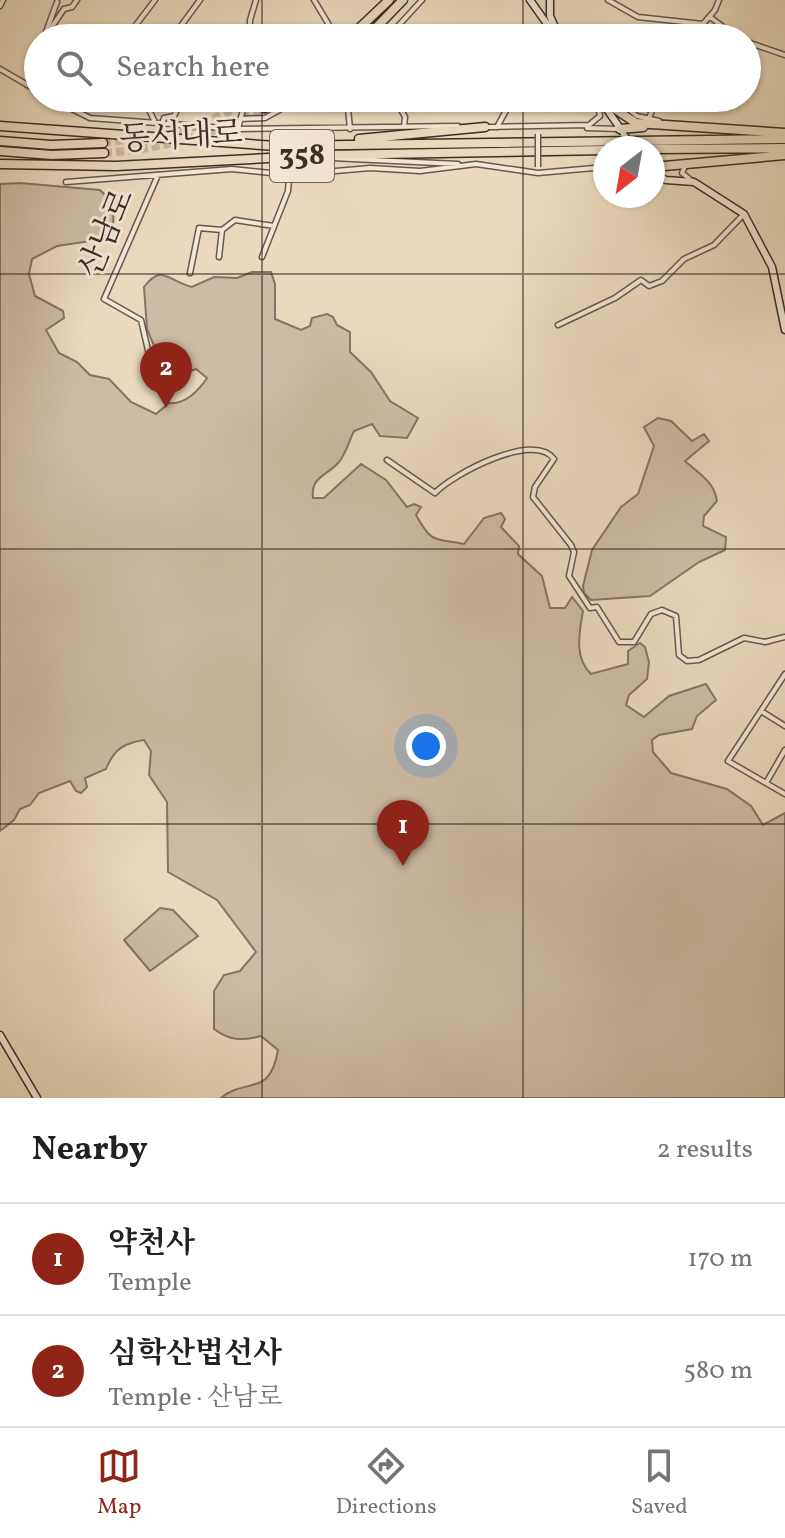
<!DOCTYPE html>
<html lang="en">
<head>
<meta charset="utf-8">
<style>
  body { margin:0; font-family:Vollkorn,"Noto Serif KR",serif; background:#f2f2f2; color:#202124 }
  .compass { position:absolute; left:593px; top:136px; width:72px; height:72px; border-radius:50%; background:#fff; box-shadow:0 2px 6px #0004; rotate:211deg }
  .you { position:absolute; left:426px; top:746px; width:28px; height:28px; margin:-20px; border:6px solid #fff; border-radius:50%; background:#1a73e8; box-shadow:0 0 0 12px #1a73e833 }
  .badge { display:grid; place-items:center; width:52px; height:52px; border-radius:50%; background:#8f2418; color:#fff; font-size:26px; font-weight:700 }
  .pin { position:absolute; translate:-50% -66px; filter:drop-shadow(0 2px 4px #0008) }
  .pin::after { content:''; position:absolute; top:42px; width:28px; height:24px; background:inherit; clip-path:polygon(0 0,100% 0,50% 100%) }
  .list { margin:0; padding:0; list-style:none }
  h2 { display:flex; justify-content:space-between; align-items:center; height:104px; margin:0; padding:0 32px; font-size:34px }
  h2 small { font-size:26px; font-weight:400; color:#757577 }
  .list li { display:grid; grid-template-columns:52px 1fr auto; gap:24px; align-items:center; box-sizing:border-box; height:112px; padding:0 32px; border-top:2px solid #e0e0e0 }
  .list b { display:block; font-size:30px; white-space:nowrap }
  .list p { margin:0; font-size:26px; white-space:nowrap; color:#757577 }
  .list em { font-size:26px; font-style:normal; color:#757577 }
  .icon { flex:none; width:44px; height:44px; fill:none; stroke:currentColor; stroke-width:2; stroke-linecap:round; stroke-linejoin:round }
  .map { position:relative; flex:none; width:785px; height:1098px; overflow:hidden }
  .search { position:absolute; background:#fff; box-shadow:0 2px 6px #0004; left:24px; right:24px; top:24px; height:88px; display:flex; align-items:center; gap:20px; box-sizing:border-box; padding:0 28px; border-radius:44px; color:#757577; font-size:30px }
  .sheet { height:328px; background:#fff }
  nav { display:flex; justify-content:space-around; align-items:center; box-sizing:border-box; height:112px; border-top:2px solid #e0e0e0; background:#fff; font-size:22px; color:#757577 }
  nav a { display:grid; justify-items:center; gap:4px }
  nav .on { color:#8f2418 }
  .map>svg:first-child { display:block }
  .green { fill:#cdbca3; stroke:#847564; stroke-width:2 }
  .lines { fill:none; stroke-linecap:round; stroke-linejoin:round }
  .highway-tunnel { stroke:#c8b79f; stroke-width:8; stroke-dasharray:8 4; stroke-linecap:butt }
  .street-casing { stroke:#67594b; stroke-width:7 }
  .secondary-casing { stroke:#3b2e25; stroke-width:9 }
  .highway-casing { stroke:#3b2e25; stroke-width:11 }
  .street { stroke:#f2e6d4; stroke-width:4 }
  .secondary { stroke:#f2e6d4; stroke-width:6 }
  .highway { stroke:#ebd9bd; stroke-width:8 }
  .street-bridge-casing { stroke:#67594b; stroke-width:7; stroke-linecap:butt }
  .secondary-bridge-casing { stroke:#3b2e25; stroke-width:9; stroke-linecap:butt }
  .street-bridge { stroke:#f2e6d4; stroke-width:4 }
  .secondary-bridge { stroke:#f2e6d4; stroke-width:6 }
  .grid { fill:none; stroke:#3b2e25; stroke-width:2; stroke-opacity:0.55 }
  .labels { text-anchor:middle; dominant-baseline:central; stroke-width:6; stroke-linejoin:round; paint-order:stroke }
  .shield { fill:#f2e6d4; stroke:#72655a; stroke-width:2 }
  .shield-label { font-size:30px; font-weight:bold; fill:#3b2e25 }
  .street-label { font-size:32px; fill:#3b2e25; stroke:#f2e6d4 }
</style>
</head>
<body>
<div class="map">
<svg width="785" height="1098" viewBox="0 0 785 1098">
  <rect width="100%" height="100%" fill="#ebd9bd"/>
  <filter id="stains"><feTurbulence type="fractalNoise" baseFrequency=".0025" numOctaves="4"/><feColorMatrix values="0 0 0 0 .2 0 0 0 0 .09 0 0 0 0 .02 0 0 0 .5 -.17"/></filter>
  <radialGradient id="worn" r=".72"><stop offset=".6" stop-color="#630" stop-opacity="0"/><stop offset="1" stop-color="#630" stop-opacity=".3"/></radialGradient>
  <path class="green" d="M20,183L100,190L114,204L113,225L97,240L57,246L32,259L29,274L35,296L63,311L64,318L46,330L59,353L77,362L90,375L109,379L131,402L156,414L169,403C185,405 199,390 207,378L196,369L175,377L166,375L147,329L144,287C162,263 168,281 192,287L214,277L237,278L252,272H271L275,284V319L301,330L310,326L312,318L327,314L333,317L337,325L350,332V352L371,372L390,401L418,418L407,438L380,436L372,424L354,431C349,441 346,453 339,462C327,476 310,477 313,498H324L361,464L386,480L407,507L414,504L421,507L416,515C432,544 434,538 464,544L484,518L501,513L505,519L501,527L519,546L518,554L542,576L550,608H565L572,597L583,611C579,633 574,658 591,674L628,664V651L640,643L645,647L649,662L647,679L629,695L626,705L644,717L669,696L706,684L716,700L697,716L692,729L659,735L652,740L653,752L671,773L727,789L751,806L763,825L785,813V1098H221C246,1077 270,1098 278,1050L261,1036C242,1041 230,1041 214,1029V991L224,975L240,971L256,952L217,900L168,872L167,802L149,775L151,751L144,740C124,743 114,749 106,769L85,778L87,787L81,793L76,791L70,781L39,793L30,805L20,809L14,820L0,831V184Z
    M658,418L671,421L692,441L704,434L709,441L685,461C699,474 714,481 717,501L704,516L703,526L726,537L725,550L699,562L650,596L591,600L584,593L583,586L592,550L621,507L638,494L654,446L644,427Z
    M160,908L173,910L198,936L150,971L124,940Z"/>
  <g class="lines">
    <path class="highway-tunnel" d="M156,135L186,131L260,98
      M103,143L139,138
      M104,153C162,149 213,136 264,108"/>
    <g class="street-casing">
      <path id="street" d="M314,0L329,25
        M608,0L638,17L703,24
        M0,6L3,0
        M710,17L738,38
        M46,32L57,2
        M45,37L64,9L72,7L77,0
        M126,38L155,0
        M172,38L200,0
        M250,38V20L256,0
        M387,38L422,0
        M544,38L549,28
        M691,38L715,10L719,0
        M747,42L785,55
        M0,69L38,91
        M27,85L38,69
        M50,98L90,118L238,129L458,126
        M143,98L154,120
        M347,98L350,129
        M395,98L405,117L404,127
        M614,98L637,116L659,121
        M150,110L161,98
        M649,118L657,98
        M240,119L265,118L301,98
        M163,121L164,118L174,116L177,110
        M486,127L589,125L600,116L596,98
        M497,127L513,98
        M587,128L618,129
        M238,129L246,98
        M331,158L458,164
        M686,164L682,173L692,181
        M66,182L232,169L290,175L370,168L420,171L476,164L538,173L605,167
        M219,257L222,230L235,220L274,226
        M262,257L288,191L290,165
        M190,273L199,228L222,230
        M558,325L615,298L641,280L649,286L662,281L684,259L714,245L744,214
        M156,385L141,320L104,299L158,175
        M387,460L435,493C453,474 534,431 554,459L535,487L533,497L571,545L574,552L569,576L590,608L597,607L619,642H634L651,614L662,610L676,616L679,655L687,661L699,660L744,638L765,642L785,637
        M785,674L728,761L785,794
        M761,711L785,726
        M766,783L785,750"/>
    </g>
    <g class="secondary-casing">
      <path id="secondary" d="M530,0L557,38
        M550,0V16L560,38
        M601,101L622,131
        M653,174L666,180L694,182L744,214L772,267L785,330
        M0,1035L37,1098"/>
    </g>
    <g class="highway-casing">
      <path id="highway" d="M349,38L389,0
        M366,38L403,0
        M260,98H261
        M600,99L636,123L785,133
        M264,108L280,98
        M0,126L276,146L785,139
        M620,129L643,127
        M359,139L485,127
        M0,141L51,145L103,143
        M653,149L785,148
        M0,151L52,155L104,153
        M0,164L116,166L326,155L605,150
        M653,167L785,155"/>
    </g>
    <use href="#street" class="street"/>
    <use href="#secondary" class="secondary"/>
    <use href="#highway" class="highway"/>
    <g class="street-bridge-casing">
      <path id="street-bridge" d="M538,134V167
        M290,165V139"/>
    </g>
    <g class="secondary-bridge-casing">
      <path id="secondary-bridge" d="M624,135L634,148"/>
    </g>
    <use href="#street-bridge" class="street-bridge"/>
    <use href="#secondary-bridge" class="secondary-bridge"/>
  </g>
  <path class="grid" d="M262,0V38M523,0V38M262,98V1098M523,98V1098M0,274H785M0,549H785M0,824H785"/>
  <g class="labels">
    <rect class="shield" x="270" y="130" width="64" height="52" rx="6"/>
    <g class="shield-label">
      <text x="302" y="156">358</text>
    </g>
    <g class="street-label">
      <text transform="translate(181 138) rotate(-3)">동서대로</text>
      <text transform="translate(108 234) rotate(-67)">산남로</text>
    </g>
  </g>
  <rect width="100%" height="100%" filter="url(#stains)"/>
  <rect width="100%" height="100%" fill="url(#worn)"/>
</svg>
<svg class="compass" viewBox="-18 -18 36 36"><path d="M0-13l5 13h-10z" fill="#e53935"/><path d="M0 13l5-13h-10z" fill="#757577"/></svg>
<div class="you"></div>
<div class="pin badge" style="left:403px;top:866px">1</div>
<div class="pin badge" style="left:166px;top:408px">2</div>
<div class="search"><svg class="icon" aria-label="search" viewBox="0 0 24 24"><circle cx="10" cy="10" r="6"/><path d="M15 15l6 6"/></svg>Search here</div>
</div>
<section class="sheet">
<h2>Nearby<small>2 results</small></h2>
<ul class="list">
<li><span class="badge">1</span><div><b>약천사</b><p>Temple</p></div><em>170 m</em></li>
<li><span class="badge">2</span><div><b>심학산법선사</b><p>Temple · 산남로</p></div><em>580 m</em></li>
</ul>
</section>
<nav>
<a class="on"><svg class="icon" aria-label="map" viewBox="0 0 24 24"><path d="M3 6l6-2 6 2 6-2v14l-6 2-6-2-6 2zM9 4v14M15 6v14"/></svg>Map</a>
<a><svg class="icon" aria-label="directions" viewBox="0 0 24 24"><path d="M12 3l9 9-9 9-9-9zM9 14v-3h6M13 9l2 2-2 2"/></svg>Directions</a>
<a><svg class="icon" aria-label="saved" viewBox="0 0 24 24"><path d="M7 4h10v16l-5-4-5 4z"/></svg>Saved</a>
</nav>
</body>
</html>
